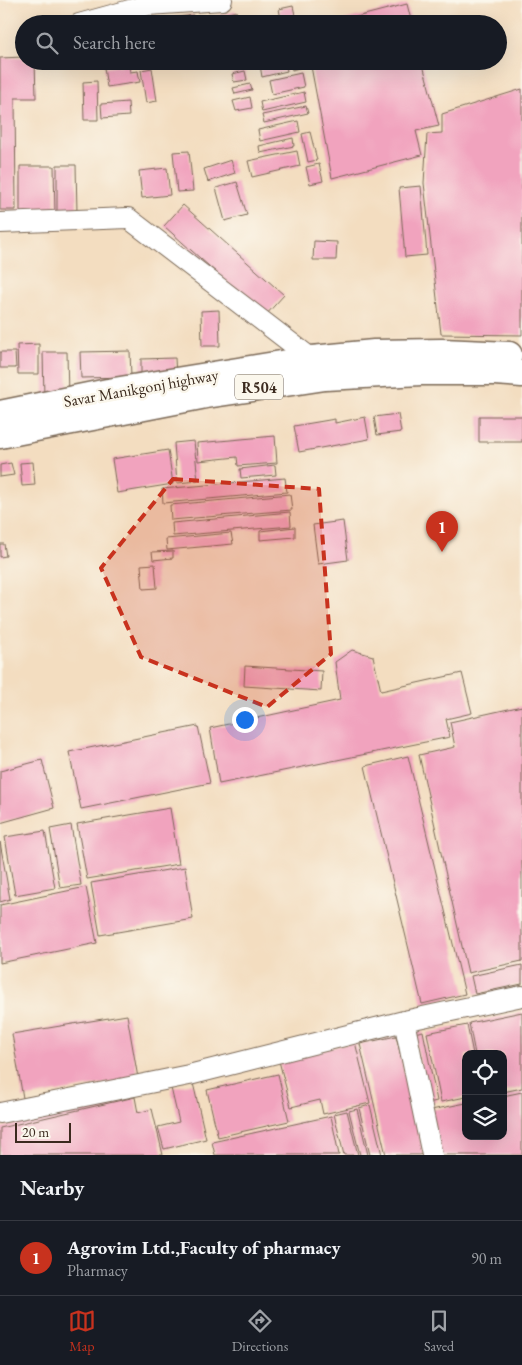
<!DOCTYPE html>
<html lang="en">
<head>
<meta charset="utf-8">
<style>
  body { margin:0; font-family:"EB Garamond",serif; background:#242831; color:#f1f3f6 }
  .controls { position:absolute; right:15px; bottom:15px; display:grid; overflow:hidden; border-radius:10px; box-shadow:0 5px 20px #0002 }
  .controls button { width:45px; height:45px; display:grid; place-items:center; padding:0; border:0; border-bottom:1px solid #363941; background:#171b24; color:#f1f3f6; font:25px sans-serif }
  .scale { position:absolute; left:15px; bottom:12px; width:56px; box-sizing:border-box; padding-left:5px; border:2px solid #3b2a1e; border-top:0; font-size:14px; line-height:18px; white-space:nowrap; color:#3b2a1e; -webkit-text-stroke:4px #fbf7ec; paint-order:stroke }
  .you { position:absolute; left:244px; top:719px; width:18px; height:18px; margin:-12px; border:4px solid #fff; border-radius:50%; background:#1a73e8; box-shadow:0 0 0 8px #1a73e833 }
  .badge { display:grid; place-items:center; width:32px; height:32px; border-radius:50%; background:#c8321e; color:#fff; font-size:16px; font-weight:700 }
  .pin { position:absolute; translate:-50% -41px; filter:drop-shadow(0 1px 2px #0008) }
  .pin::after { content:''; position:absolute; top:26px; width:18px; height:15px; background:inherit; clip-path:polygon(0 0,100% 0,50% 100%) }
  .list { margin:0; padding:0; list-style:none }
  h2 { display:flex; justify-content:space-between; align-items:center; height:65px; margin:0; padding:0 20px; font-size:21px }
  h2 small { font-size:16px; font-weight:400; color:#9ea1a6 }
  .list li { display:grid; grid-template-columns:32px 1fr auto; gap:15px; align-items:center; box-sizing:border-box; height:75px; padding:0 20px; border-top:1px solid #363941 }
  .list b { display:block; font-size:19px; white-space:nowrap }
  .list p { margin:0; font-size:16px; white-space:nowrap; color:#9ea1a6 }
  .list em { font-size:16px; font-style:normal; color:#9ea1a6 }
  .icon { flex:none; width:28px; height:28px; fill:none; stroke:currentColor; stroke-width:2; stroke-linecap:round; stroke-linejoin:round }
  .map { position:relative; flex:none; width:522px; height:1155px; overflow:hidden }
  .search { position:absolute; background:#171b24; box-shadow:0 5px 20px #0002; left:15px; right:15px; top:15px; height:55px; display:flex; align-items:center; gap:12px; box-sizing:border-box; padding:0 18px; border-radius:28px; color:#9ea1a6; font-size:19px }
  .sheet { height:140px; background:#171b24 }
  nav { display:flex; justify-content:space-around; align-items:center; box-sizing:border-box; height:70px; border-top:1px solid #363941; background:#171b24; font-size:14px; color:#9ea1a6 }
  nav a { display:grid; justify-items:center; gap:2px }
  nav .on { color:#c8321e }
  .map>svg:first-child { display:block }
  .building { fill:#f1a3be }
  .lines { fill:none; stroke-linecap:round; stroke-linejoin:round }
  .minor-casing { stroke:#7b6957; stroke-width:22 }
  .major-casing { stroke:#7b6957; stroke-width:29 }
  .minor { stroke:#fff; stroke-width:20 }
  .major { stroke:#fff; stroke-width:26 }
  .marked { fill:#c8321e; fill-opacity:0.2; stroke:#c8321e; stroke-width:4; stroke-dasharray:10 6; stroke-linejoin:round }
  .labels { text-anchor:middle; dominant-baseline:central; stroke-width:5; stroke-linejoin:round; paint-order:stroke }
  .shield { fill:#fbf7ec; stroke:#75685c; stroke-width:1 }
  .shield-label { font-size:15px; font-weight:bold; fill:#3b2a1e }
  .street-label { font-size:16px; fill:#3b2a1e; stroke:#fbf7ec }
</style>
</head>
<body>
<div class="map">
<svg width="522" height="1155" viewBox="0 0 522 1155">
  <rect width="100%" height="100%" fill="#fbf7ec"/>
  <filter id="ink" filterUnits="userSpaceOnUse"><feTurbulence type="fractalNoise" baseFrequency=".02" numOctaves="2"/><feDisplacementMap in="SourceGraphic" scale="10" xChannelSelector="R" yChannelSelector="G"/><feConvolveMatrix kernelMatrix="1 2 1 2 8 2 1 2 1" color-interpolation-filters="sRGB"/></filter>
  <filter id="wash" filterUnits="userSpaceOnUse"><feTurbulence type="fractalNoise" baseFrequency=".0096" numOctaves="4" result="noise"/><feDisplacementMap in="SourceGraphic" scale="20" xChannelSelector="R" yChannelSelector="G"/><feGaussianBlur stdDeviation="1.12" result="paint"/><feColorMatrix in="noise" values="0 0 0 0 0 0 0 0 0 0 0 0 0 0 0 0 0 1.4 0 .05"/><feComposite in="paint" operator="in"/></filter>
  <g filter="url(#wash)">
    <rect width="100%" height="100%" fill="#f3ddc0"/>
    <g id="blocks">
      <path class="building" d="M407,4L412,24H333V23Z
        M293,6L297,24H282L279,9Z
        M236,11L239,24H218L216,16Z
        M193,15L194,24H152V20Z
        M24,57V61H35L36,98H15L16,210H0V58Z
        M230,61H253V62L231,67Z
        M279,61H285L287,71L262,77L260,65Z
        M290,61H305L306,66L292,70Z
        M310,61H422L439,126L416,131L422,155L332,178Z
        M129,64L130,72L138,71L140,82L107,87L104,68Z
        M152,68L157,101L146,103L141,70Z
        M245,71L247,80L234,82L232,74Z
        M301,73L304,87L272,94L269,80Z
        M97,81L98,120H84L83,82Z
        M250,84L252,90L235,94L233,88Z
        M522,89V335L441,334L424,183L427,134L442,133V114Z
        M304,92L306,102L262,112L260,102Z
        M250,97L252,108L236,111L233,101Z
        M128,102L129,116L102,118L101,104Z
        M306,106L308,113L264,123L262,115Z
        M298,121L300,132L260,141L258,130Z
        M310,132L317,160L308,162L302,134Z
        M293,138L294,146L260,153L259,146Z
        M189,151L193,191L177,192L173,152Z
        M297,151L300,166L252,177L248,161Z
        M231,160L235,173L208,182L204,169Z
        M319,164L323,181L310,184L306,167Z
        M57,165H76L77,213H57Z
        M20,166H54L55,214H20Z
        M167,168L170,195L142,198L139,171Z
        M237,182L247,215L225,221L216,188Z
        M421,186L427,255L405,257L399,188Z
        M183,205L284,295L265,316L164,226Z
        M314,241L337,242L336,260H313Z
        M219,310L220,346H202L201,311Z
        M39,344V374H18L17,345Z
        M130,351L131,377L81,378L80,352Z
        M0,352H15L16,368H0Z
        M43,352H67L68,397L44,398Z
        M175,358L176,377L141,378V359Z
        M398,414L401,432L377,435L374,417Z
        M479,416H522V442H479Z
        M365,417L369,439L299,452L294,426L335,419V423Z
        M275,436L277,463L238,466L237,457L198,461L197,443Z
        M194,441L198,481L177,483L174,443Z
        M168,450L173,484L117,493L112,459Z
        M33,462L35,485L22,486L20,463Z
        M11,463L14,475L0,477V465Z
        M275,465L276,475L241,478L240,469Z
        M285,478L287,492L163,503L162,489Z
        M290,494L292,510L171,520L170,505Z
        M290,512L291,526L173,536L172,523Z
        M343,521L348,560L318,564L313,525Z
        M295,527V537L260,540V531Z
        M231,533L233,544L167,550L166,539Z
        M0,544H4L6,556L0,557Z
        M173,551V558L153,560L152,552Z
        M155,564L157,588L143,589L141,565Z
        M352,650L373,656L381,691L462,673L472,713L446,719L450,737L219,784L210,728L340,700L335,662Z
        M245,666L322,671L321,691L244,686Z
        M522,706V961L468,973L419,755L455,747L450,722Z
        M198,726L210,783L81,809L69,752Z
        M408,756L465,994L422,1004L365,766Z
        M42,760L54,808L0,823V771Z
        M170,808L179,864L87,879L77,824Z
        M71,825L81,885L60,888L50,829Z
        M45,831L55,888L15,895L5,837Z
        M0,842L10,899L0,902Z
        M185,867L193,919L100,935L91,883Z
        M86,887L97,943L0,963V905Z
        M522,965V984L475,994L471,976Z
        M522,1012V1088L503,1092V1054H475L469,1023Z
        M127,1015L138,1078L23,1098L12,1034Z
        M467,1025L473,1054H466V1097L441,1102L427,1033Z
        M423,1031L437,1101L428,1103L414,1033Z
        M396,1036L424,1154L419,1155H386L360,1044Z
        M355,1042L370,1103L323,1114L320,1100L291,1107L279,1061Z
        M278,1074L289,1121L218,1137L207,1090Z
        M193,1083L206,1139L164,1149L158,1127L179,1122L171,1088Z
        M522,1092V1155H440L431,1110L466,1103V1136H503V1096Z
        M135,1097L138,1113L152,1109L163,1155H0V1128Z
        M370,1105L382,1155H370L359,1108Z
        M357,1109L368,1155H360L349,1111Z
        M347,1111L358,1155H344L334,1114Z
        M331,1116L339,1155H215L212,1142Z"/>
    </g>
  </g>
  <g filter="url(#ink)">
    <use href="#blocks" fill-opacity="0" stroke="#7b6957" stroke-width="1"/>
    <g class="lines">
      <g class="minor-casing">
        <path id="minor" d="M79,24L148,5L222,0
          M0,223L128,218L312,359
          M404,1021L432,1155
          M0,1113L189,1075L404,1021L522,996"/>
      </g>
      <g class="major-casing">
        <path id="major" d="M0,414L108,392L312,359L374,353L442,352L509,355
          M0,435L206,395L325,377L421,372H495L522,374"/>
      </g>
      <use href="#minor" class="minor"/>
      <use href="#major" class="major"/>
    </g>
  </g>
  <path class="marked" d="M173,479L319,489L331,654L267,707L141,657L101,568Z"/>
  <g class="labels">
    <rect class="shield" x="235" y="374.5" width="48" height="25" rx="4"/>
    <g class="shield-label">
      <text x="259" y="387">R504</text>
    </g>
    <g class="street-label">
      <text transform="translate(141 388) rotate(-10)">Savar Manikgonj highway</text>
    </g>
  </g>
</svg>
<div class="controls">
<button><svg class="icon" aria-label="locate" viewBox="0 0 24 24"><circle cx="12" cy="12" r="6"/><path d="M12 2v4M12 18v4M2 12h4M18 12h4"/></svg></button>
<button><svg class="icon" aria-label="layers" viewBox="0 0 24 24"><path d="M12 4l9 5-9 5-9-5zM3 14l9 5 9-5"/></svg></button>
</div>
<div class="scale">20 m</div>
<div class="you"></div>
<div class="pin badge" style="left:442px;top:552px">1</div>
<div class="search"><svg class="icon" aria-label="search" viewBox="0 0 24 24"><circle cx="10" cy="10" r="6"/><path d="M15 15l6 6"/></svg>Search here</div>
</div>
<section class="sheet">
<h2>Nearby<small></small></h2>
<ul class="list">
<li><span class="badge">1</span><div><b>Agrovim Ltd.,Faculty of pharmacy</b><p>Pharmacy</p></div><em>90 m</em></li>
</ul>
</section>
<nav>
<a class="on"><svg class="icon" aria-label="map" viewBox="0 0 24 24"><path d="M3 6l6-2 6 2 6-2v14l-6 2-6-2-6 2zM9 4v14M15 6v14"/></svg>Map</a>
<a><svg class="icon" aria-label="directions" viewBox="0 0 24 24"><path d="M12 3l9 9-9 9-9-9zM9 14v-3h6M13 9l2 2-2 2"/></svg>Directions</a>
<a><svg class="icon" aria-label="saved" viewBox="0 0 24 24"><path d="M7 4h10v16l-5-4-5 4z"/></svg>Saved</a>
</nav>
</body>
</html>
